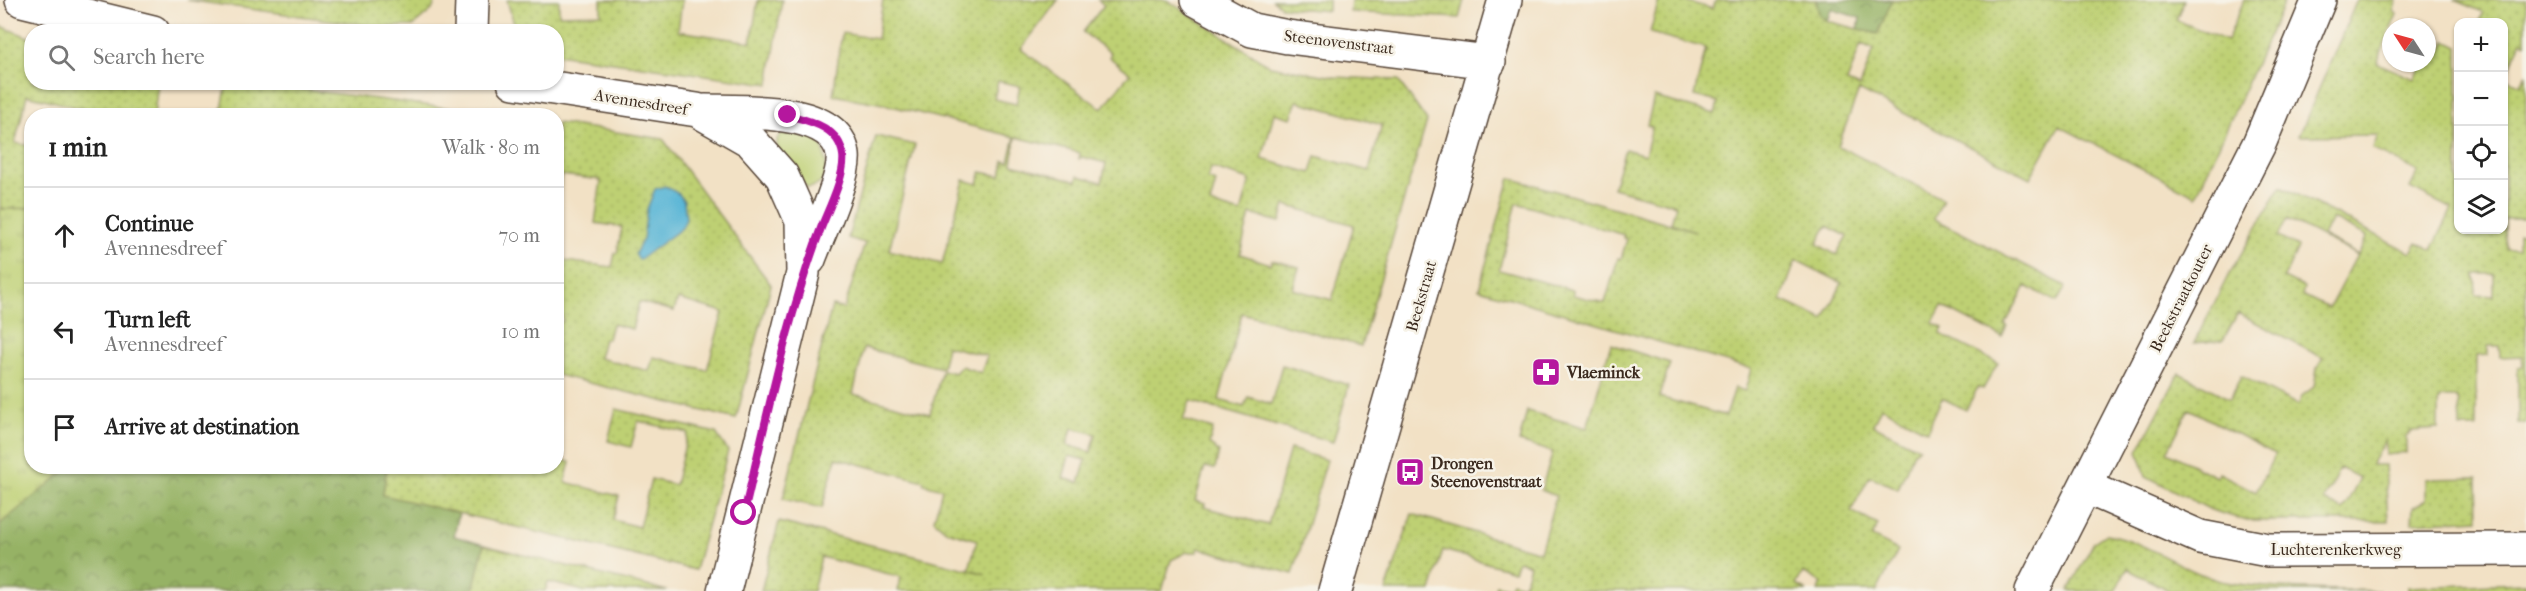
<!DOCTYPE html>
<html lang="en">
<head>
<meta charset="utf-8">
<style>
  body { margin:0; font-family:"IM FELL French Canon",serif; background:#f2f2f2; color:#222 }
  .controls { position:absolute; right:18px; top:18px; display:grid; overflow:hidden; border-radius:12px; box-shadow:0 2px 4px #0004 }
  .controls button { width:54px; height:54px; display:grid; place-items:center; padding:0; border:0; border-bottom:2px solid #e0e0e0; background:#fff; color:#222; font:30px sans-serif }
  .compass { position:absolute; left:2382px; top:18px; width:54px; height:54px; border-radius:50%; background:#fff; box-shadow:0 2px 4px #0004; rotate:306deg }
  .stop { position:absolute; width:18px; height:18px; margin:-14px; border:4px solid #b5179e; border-radius:50%; background:#fff }
  .stop.end { background:#b5179e; border-color:#fff; box-shadow:0 2px 6px #0008 }
  .list { margin:0; padding:0; list-style:none }
  h2 { display:flex; justify-content:space-between; align-items:center; height:78px; margin:0; padding:0 24px; font-size:26px }
  h2 small { font-size:20px; font-weight:400; color:#767676 }
  .list li { display:grid; grid-template-columns:39px 1fr auto; gap:18px; align-items:center; box-sizing:border-box; height:96px; padding:0 24px; border-top:2px solid #e0e0e0 }
  .list b { display:block; font-size:22px; white-space:nowrap }
  .list p { margin:0; font-size:20px; white-space:nowrap; color:#767676 }
  .list em { font-size:20px; font-style:normal; color:#767676 }
  .icon { flex:none; width:33px; height:33px; fill:none; stroke:currentColor; stroke-width:2; stroke-linecap:round; stroke-linejoin:round }
  .map { position:relative; flex:none; width:2526px; height:591px; overflow:hidden }
  .search { position:absolute; background:#fff; box-shadow:0 2px 4px #0004; left:24px; top:24px; width:540px; height:66px; display:flex; align-items:center; gap:15px; box-sizing:border-box; padding:0 21px; border-radius:24px; color:#767676; font-size:22px }
  .panel { position:absolute; background:#fff; box-shadow:0 2px 4px #0004; left:24px; top:108px; width:540px; height:366px; border-radius:24px }
  .map>svg:first-child { display:block }
  .grass { fill:#bed073; stroke:#7c7d48; stroke-width:1.5 }
  .forest { fill:url(#forest-crowns); stroke:#686e42; stroke-width:1.5 }
  .park { fill:url(#park-tufts); stroke:#7c7d48; stroke-width:1.5 }
  .garden { fill:url(#garden-dots); stroke:#7c7d48; stroke-width:1.5; fill-rule:evenodd }
  .water { fill:#58b5d6; stroke:#4a707a; stroke-width:1.5 }
  .lines { fill:none; stroke-linecap:round; stroke-linejoin:round }
  .minor-casing { stroke:#564537; stroke-width:36 }
  .minor { stroke:#fff; stroke-width:33 }
  .route { stroke:#b5179e; stroke-width:8 }
  .labels { text-anchor:middle; dominant-baseline:central; stroke-width:5; stroke-linejoin:round; paint-order:stroke }
  .street-label { font-size:16px; fill:#3b2a1e; stroke:#f7f3e8 }
  .poi-label { font-size:16px; font-weight:bold; fill:#3b2a1e; stroke:#f7f3e8; text-anchor:start }
</style>
</head>
<body>
<div class="map">
<svg width="2526" height="591" viewBox="0 0 2526 591">
  <defs>
    <pattern id="forest-crowns" width="20" height="18" patternUnits="userSpaceOnUse" patternTransform="scale(1.5)"><rect width="20" height="18" fill="#96b265"/><path d="M2 6a3 3 0 1 1 6 0M12 15a3 3 0 1 1 6 0" fill="none" stroke="#7c9153"/></pattern>
    <pattern id="park-tufts" width="24" height="20" patternUnits="userSpaceOnUse" patternTransform="scale(1.5)"><rect width="24" height="20" fill="#bed073"/><path d="M3 7l-1-3M5 7V3M7 7l1-3M15 17l-1-3M17 17v-4M19 17l1-3" fill="none" stroke="#a4b363"/></pattern>
    <pattern id="garden-dots" width="8" height="8" patternUnits="userSpaceOnUse" patternTransform="scale(1.5)"><rect width="8" height="8" fill="#bed073"/><path d="M2 2h.1M6 6h.1" fill="none" stroke="#a4b363" stroke-width="1.8" stroke-linecap="round"/></pattern>
  </defs>
  <rect width="100%" height="100%" fill="#f7f3e8"/>
  <filter id="ink" filterUnits="userSpaceOnUse"><feTurbulence type="fractalNoise" baseFrequency=".0167" numOctaves="2"/><feDisplacementMap in="SourceGraphic" scale="12" xChannelSelector="R" yChannelSelector="G"/><feConvolveMatrix kernelMatrix="1 2 1 2 8 2 1 2 1" color-interpolation-filters="sRGB"/></filter>
  <filter id="wash" filterUnits="userSpaceOnUse"><feTurbulence type="fractalNoise" baseFrequency=".008" numOctaves="4" result="noise"/><feDisplacementMap in="SourceGraphic" scale="24" xChannelSelector="R" yChannelSelector="G"/><feGaussianBlur stdDeviation="1.35" result="paint"/><feColorMatrix in="noise" values="0 0 0 0 0 0 0 0 0 0 0 0 0 0 0 0 0 1.4 0 .05"/><feComposite in="paint" operator="in"/></filter>
  <g filter="url(#wash)">
    <rect width="100%" height="100%" fill="#f2e1c5"/>
    <path class="grass" d="M795,129L820,139C826,157 835,185 807,188L777,149V139L783,132Z"/>
    <path class="forest" d="M1816,0H1892L1879,34L1858,30L1860,18L1831,9L1827,21L1819,15Z
      M31,208L32,466L387,467L383,495L459,513L454,536L484,545L473,591H0V209Z"/>
    <path class="park" d="M31,208L32,466L70,467L0,524V209Z"/>
    <path class="garden" d="M186,0H436L432,10L413,26L379,27Z
      M507,0H559V15L601,14V0H682L678,31L751,42L758,0H782L769,84L557,54L556,32L516,31Z
      M883,0H1058L1021,49L1102,109L1130,73L1109,57L1111,53L1083,32L1104,5L1098,0H1167L1270,66L1335,77L1398,80L1427,121L1361,346L1242,313L1219,400L1244,407L1248,397L1271,404L1282,365L1349,385L1333,442L1190,401L1183,420L1213,429L1209,444L1219,452L1215,469L1205,467L1195,501L1205,504L1204,507L1268,525L1290,449L1327,460L1293,574L1199,548L1197,552H1187L1171,560L1162,591H898L901,577L821,557L813,591H761L779,522L986,574L969,569L977,540L947,531L934,520L942,489L924,484V481L836,458L822,508L783,499L832,306L844,309L865,243L848,238L876,136L915,145L889,250L942,264L964,180L978,184L981,172L1001,176L1004,161L1009,162L1015,137L883,104L833,95L842,33L877,39ZM998,81L1020,86L1016,104L994,99ZM1297,101L1382,125L1369,171L1316,156L1311,173L1262,159L1274,113L1291,118ZM1016,137L1080,153L1079,159L1082,157L1106,163L1102,182L1078,176L1077,181L1012,164ZM1211,168L1250,180L1241,213L1210,204L1216,182L1208,179ZM1285,205L1354,225L1332,300L1293,289L1299,267L1272,260L1270,264L1240,254L1250,214L1280,222ZM947,346L987,356L981,373L961,366L955,373L942,370L930,414L853,394L864,348L942,368ZM1072,428L1096,434L1091,452L1067,445ZM1069,456L1086,460L1079,483L1063,478Z
      M1273,0H1328V11L1282,7Z
      M1351,0H1464L1459,18L1350,12Z
      M1659,0H1681L1713,9L1716,0H1816L1819,15L1827,21L1878,34L1892,0H2184L2176,20L2227,41L2244,0H2285L2196,196L2059,126L2030,178L1859,90L1838,146L1943,199L1934,219L2066,286L2057,302L2026,286L2005,325L2007,326L2002,337L1942,306L1933,323L1943,328L1940,334L1998,363L1983,389L1978,387L1966,410L1942,398L1927,431L1881,407L1873,425L1919,448L1914,452L1898,489L1870,476L1851,511L1878,525L1872,537L1898,550L1877,591H1818L1822,583L1803,572L1796,585L1807,591H1494L1496,585L1509,588L1512,582L1524,585L1530,565L1518,561L1514,571L1443,550L1431,591H1386L1412,514L1540,552L1556,496L1541,490L1553,452L1519,442L1527,411L1587,428L1611,344L1670,363L1659,397L1726,416L1735,388L1745,391L1751,369L1479,289L1510,178L1695,231L1671,223L1676,205L1613,188L1625,149L1645,155L1652,127L1647,125L1654,97L1715,114L1718,102L1694,96L1706,48L1650,33ZM1861,44L1874,49L1860,87L1847,82ZM1517,203L1624,235L1623,238L1627,239L1621,259L1618,258L1605,303L1573,295V290L1499,270ZM1827,226L1847,236L1836,255L1817,244ZM1796,260L1842,283L1824,320L1781,300Z
      M2357,0H2397L2393,11L2397,14L2377,63L2415,79L2422,63H2427V50L2440,55L2446,41L2458,47V230H2504V22H2479L2483,12L2454,0H2526V43L2521,41L2506,78L2521,85L2526,73V219H2505L2506,249H2518V234H2526V424H2518V368L2523,367L2522,356L2500,357L2499,346H2488V355L2476,356V428H2460L2459,402L2456,398H2442L2438,403V429L2411,431L2406,437V453L2385,455V440L2371,465H2385L2388,521H2247L2211,510L2146,476L2138,451L2179,373L2230,399L2241,376L2298,405L2303,395L2314,387L2317,368L2323,358L2238,313L2223,340L2194,343L2227,278L2281,186L2411,253L2417,242L2432,250L2452,209L2410,188L2418,172L2373,149L2378,135L2299,136ZM2332,218L2367,236L2358,255L2323,236ZM2287,219L2357,255L2329,308L2302,295L2304,288L2284,278L2298,247L2278,237ZM2475,274H2494V296L2476,295ZM2189,409L2275,454L2256,492L2219,473L2216,477L2167,452ZM2340,468L2360,478L2343,510L2324,500Z
      M0,26L31,38L32,82L158,83L154,115H87L88,110L27,95L15,143L31,146V208L0,209Z
      M227,82L253,83L502,115H221Z
      M557,123L663,139L771,285L736,419L557,375V324L563,321L561,312H557V260L612,267L615,253H617L622,227L595,223L601,180L561,175L557,209ZM678,299L723,312L707,370L653,357L649,371L599,358L604,339H608L612,324L632,329L639,302L674,311Z
      M616,409L716,433L728,451L695,570L383,495L387,467L556,466L557,459L570,462L565,482L619,496L613,520L639,527L651,479L675,485L688,433L638,421L631,447L608,441Z
      M2477,478L2478,519L2412,523L2413,507L2426,500V479Z
      M2106,534C2147,541 2180,570 2220,581C2272,591 2328,589 2380,591H2170L2127,569L2115,591H2068L2094,542Z
      M484,545L667,591H584L548,582L545,591H473Z
      M2526,583V591H2408V587Z"/>
    <path class="water" d="M665,186L679,194L684,201L686,219L682,228L639,260L635,254L643,239L647,209L655,189Z"/>
  </g>
  <g filter="url(#ink)">
    <g class="lines">
      <g class="minor-casing">
        <path id="minor" d="M22,0L153,32
          M1197,0L1252,30L1288,37L1489,62
          M471,32L472,0
          M514,82L697,110L751,141L782,176L802,221L803,273L724,591
          M705,111C740,112 837,106 843,155C846,176 817,237 809,259
          M2086,487L2200,537L2268,550L2526,549
          M1335,591L1505,0
          M2032,591L2259,144L2319,0"/>
      </g>
      <use href="#minor" class="minor"/>
    </g>
  </g>
  <g class="lines" filter="url(#ink)">
    <path class="route" d="M744,513C767,418 786,320 821,228C828,210 846,174 843,155C839,127 810,121 788,115"/>
  </g>
  <defs>
    <g id="pharmacy-square" transform="scale(1.5)"><rect x="-9" y="-9" width="18" height="18" rx="4" fill="#b5179e" stroke="#f7f3e8"/><path d="M-2-6h4v4h4v4h-4v4h-4v-4h-4v-4h4Z" fill="#fff"/></g>
    <g id="bus-square" transform="scale(1.5)"><rect x="-9" y="-9" width="18" height="18" rx="4" fill="#b5179e" stroke="#f7f3e8"/><path d="M-5-6H5V4H4V6H2V4H-2V6H-4V4H-5ZM-3.5-4V0h7V-4ZM-3.5 1.2v1.5H-2V1.2ZM2 1.2v1.5H3.5V1.2Z" fill="#fff"/></g>
  </defs>
  <g fill-rule="evenodd">
    <use href="#pharmacy-square" x="1546" y="372"/>
    <use href="#bus-square" x="1410" y="472"/>
  </g>
  <g class="labels">
    <g class="street-label">
      <text transform="translate(1339 42) rotate(7)">Steenovenstraat</text>
      <text transform="translate(641 102) rotate(9)">Avennesdreef</text>
      <text transform="translate(1421 296) rotate(-74)">Beekstraat</text>
      <text transform="translate(2181 298) rotate(-63)">Beekstraatkouter</text>
      <text x="2336" y="549">Luchterenkerkweg</text>
    </g>
    <g class="poi-label">
      <text x="1567" y="372">Vlaeminck</text>
      <text x="1431" y="463">Drongen<tspan x="1431" dy="18">Steenovenstraat</tspan></text>
    </g>
  </g>
</svg>
<div class="controls">
<button>+</button>
<button>−</button>
<button><svg class="icon" aria-label="locate" viewBox="0 0 24 24"><circle cx="12" cy="12" r="6"/><path d="M12 2v4M12 18v4M2 12h4M18 12h4"/></svg></button>
<button><svg class="icon" aria-label="layers" viewBox="0 0 24 24"><path d="M12 4l9 5-9 5-9-5zM3 14l9 5 9-5"/></svg></button>
</div>
<svg class="compass" viewBox="-18 -18 36 36"><path d="M0-13l5 13h-10z" fill="#e53935"/><path d="M0 13l5-13h-10z" fill="#767676"/></svg>
<div class="stop" style="left:744px;top:513px"></div>
<div class="stop end" style="left:788px;top:115px"></div>
<div class="search"><svg class="icon" aria-label="search" viewBox="0 0 24 24"><circle cx="10" cy="10" r="6"/><path d="M15 15l6 6"/></svg>Search here</div>
<section class="panel">
<h2>1 min<small>Walk · 80 m</small></h2>
<ul class="list">
<li><svg class="icon" aria-label="ahead" viewBox="0 0 24 24"><path d="M12 20V5M6 11l6-6 6 6"/></svg><div><b>Continue</b><p>Avennesdreef</p></div><em>70 m</em></li>
<li><svg class="icon" aria-label="left" viewBox="0 0 24 24"><path d="M17 20v-9H6M10 6l-5 5 5 5"/></svg><div><b>Turn left</b><p>Avennesdreef</p></div><em>10 m</em></li>
<li><svg class="icon" aria-label="arrive" viewBox="0 0 24 24"><path d="M6 21V4h12l-3 4 3 4H6"/></svg><div><b>Arrive at destination</b></div></li>
</ul>
</section>
</div>
</body>
</html>
